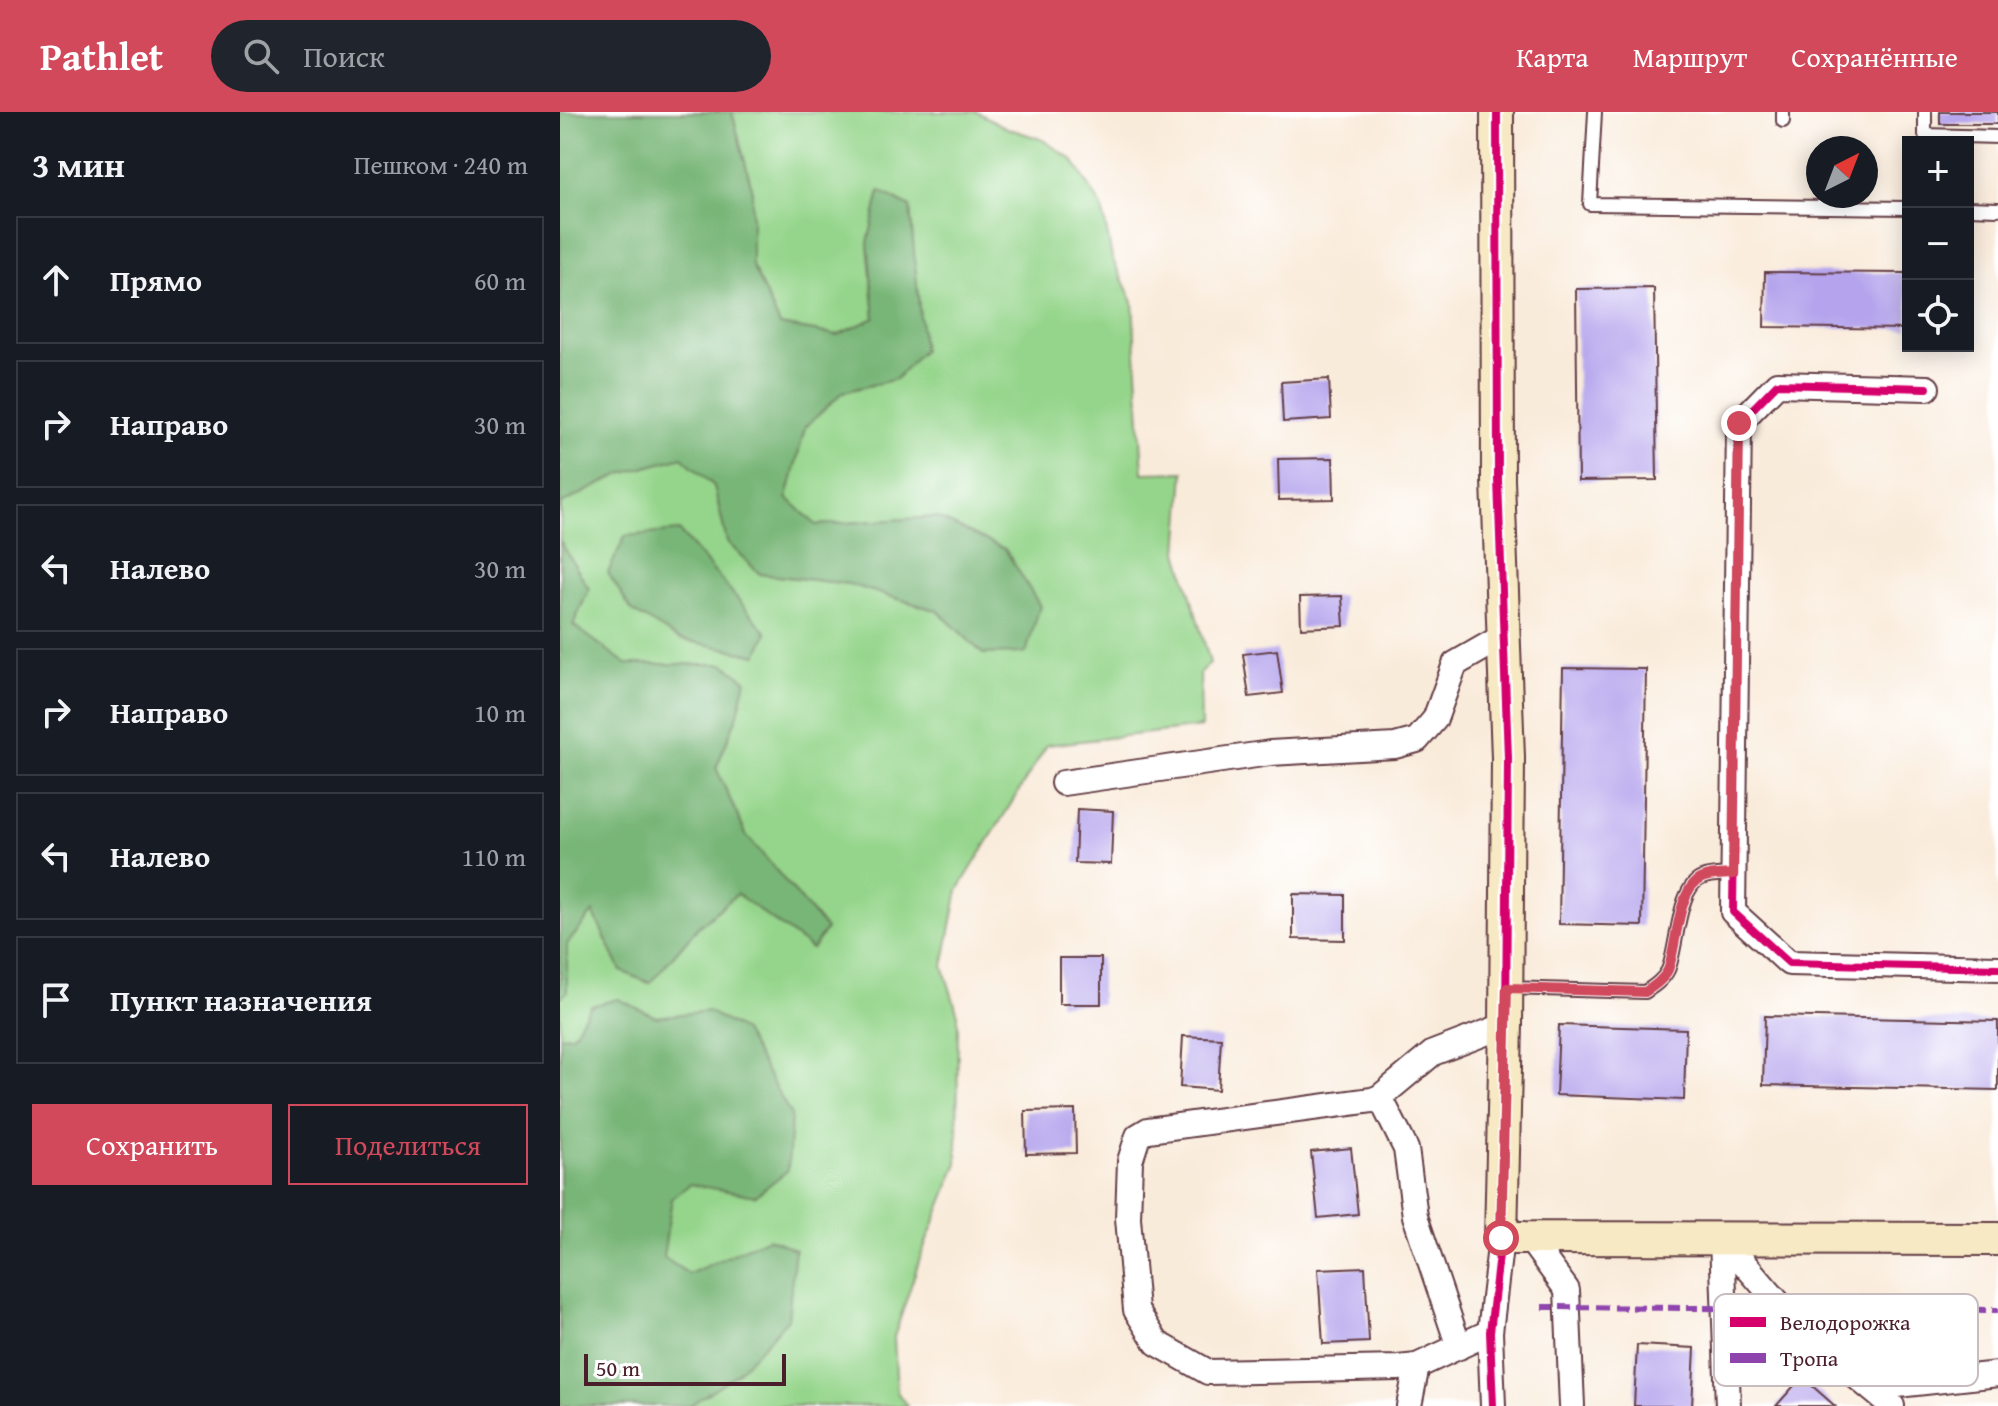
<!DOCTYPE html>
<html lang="ru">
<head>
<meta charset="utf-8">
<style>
  body { margin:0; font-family:"Gentium Book Plus",serif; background:#20242c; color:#f1f3f6 }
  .controls { position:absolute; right:24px; top:24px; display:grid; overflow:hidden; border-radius:0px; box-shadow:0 4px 20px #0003 }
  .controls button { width:72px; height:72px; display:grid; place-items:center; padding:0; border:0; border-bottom:2px solid #363941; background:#171b24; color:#f1f3f6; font:40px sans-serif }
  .compass { position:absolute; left:1246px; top:24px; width:72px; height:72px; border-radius:50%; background:#171b24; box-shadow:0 4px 20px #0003; rotate:42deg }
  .scale { position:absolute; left:24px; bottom:20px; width:202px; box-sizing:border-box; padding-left:8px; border:4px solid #4a1f2b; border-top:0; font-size:22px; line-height:28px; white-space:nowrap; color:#4a1f2b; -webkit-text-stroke:6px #fff; paint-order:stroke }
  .stop { position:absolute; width:24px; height:24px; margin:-18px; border:6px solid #d1495b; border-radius:50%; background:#fff }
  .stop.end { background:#d1495b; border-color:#fff; box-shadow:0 2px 8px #0008 }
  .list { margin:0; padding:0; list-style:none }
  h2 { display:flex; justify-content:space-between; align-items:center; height:104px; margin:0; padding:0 32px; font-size:34px }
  h2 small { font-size:26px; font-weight:400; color:#9ea1a6 }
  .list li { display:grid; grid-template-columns:52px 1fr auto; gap:24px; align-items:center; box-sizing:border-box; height:128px; margin:0 16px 16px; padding:0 16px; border:2px solid #363941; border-radius:0px }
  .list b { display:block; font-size:30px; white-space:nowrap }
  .list em { font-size:26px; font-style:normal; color:#9ea1a6 }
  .actions { display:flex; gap:16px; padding:24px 32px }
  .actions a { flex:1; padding:18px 0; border:2px solid #d1495b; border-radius:0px; text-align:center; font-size:28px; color:#d1495b }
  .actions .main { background:#d1495b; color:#fff }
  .icon { flex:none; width:44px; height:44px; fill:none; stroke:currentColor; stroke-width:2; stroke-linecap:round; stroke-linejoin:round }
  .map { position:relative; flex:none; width:1438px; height:1294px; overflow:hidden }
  header { display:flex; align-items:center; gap:48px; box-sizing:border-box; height:112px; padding:0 40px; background:#d1495b; color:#fff }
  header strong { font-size:38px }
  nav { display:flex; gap:44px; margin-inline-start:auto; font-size:28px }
  .search { width:560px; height:72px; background:#20242c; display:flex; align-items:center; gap:20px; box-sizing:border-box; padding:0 28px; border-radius:44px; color:#9ea1a6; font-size:30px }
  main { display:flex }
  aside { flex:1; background:#171b24 }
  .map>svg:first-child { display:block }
  .green { fill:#95d58b; stroke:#707a5b; stroke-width:2 }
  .forest { fill:#78b677; stroke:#616a51; stroke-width:2 }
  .building { fill:#b5a4ed }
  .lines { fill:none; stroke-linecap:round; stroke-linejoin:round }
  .lane-casing { stroke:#643e45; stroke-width:16 }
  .street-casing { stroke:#643e45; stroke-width:28 }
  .secondary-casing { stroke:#643e45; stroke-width:36 }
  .lane { stroke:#fff; stroke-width:12 }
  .street { stroke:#fff; stroke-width:24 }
  .secondary { stroke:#f7e9c3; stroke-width:32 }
  .quiet { stroke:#8e44ad; stroke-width:6; stroke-dasharray:12 6; stroke-linecap:butt }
  .cycleway-casing { stroke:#fff; stroke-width:13 }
  .cycleway { stroke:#d6006c; stroke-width:8 }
  .route { stroke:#d1495b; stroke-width:10 }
  .key { fill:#fff; stroke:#c9bcbf; stroke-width:2 }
  .key-label { font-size:22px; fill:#4a1f2b }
</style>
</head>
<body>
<header>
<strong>Pathlet</strong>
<div class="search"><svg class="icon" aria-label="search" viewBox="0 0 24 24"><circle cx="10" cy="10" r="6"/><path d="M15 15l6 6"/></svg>Поиск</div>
<nav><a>Карта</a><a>Маршрут</a><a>Сохранённые</a></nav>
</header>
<main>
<aside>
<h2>3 мин<small>Пешком · 240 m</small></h2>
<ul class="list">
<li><svg class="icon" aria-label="ahead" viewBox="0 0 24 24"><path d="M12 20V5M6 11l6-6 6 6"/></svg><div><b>Прямо</b></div><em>60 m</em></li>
<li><svg class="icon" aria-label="right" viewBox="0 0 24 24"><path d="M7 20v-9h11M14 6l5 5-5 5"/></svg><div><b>Направо</b></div><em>30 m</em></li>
<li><svg class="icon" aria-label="left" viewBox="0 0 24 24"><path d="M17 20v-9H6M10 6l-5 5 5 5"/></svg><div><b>Налево</b></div><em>30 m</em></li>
<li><svg class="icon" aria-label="right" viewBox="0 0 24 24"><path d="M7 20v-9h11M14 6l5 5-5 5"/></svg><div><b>Направо</b></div><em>10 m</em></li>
<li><svg class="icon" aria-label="left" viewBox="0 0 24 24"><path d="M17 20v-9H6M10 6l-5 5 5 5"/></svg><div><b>Налево</b></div><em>110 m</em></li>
<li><svg class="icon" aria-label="arrive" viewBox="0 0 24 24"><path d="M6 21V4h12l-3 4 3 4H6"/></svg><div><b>Пункт назначения</b></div></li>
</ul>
<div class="actions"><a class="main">Сохранить</a><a>Поделиться</a></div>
</aside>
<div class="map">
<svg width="1438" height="1294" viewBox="0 0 1438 1294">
  <rect width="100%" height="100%" fill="#fff"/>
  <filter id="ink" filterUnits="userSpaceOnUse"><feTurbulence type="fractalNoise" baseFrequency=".0125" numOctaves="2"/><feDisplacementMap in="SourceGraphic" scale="16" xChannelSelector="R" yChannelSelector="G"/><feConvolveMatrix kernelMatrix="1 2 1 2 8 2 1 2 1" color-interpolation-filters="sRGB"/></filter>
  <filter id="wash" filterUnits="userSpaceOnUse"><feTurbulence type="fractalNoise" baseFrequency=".006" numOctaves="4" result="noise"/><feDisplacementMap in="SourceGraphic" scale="32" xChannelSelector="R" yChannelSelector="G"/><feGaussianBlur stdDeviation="1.8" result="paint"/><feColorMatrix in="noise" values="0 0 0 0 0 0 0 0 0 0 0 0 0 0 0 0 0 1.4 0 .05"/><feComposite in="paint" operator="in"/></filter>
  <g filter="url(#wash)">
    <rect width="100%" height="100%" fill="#f9ebda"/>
    <path class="green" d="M172,0H417L447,16L481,27L513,48L542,95L552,146L573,190L583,361L624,360L618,440L650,551L640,561L641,615L487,633L398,778L383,854L398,903L397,1053L360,1146L334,1225L337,1280L347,1294H0V886L7,880V832L33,800L61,859L89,871L138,815L177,781L252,837L266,817L186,723L156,656L178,602L163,552H66L13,513L29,477L0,429L1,392L61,362L122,345L154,374L167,430L200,462L289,472L378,499L423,542L376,405L256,413L227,386L245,315L283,280L336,267L355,162L350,95L320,80L308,131L315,206L277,223L220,213L192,154V77Z"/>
    <path class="forest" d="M0,0H172L192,77V154L220,213L277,223L315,206L308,131L320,79L350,95L363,238L336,267L283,280L245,315L227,386L256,413L376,405L445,437L480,494L466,541L423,542L378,499L289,472L200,462L167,430L154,374L122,345L61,362L1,392L0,406Z
      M119,419L207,521L197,543L119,527L72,499L48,461L65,424Z
      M0,429L29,477L13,513L66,552H164L186,568L178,602L156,656L186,723L266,817L252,837L177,782L138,815L90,871L61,859L33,800L7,832V880L0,886Z
      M58,887L96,905L148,899L183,919L231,1003L228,1058L195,1084L130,1072L112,1086L103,1145L129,1162L208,1126L235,1137L228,1207L176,1262L129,1294H0V924L13,923L30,894Z"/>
    <g id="blocks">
      <path class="building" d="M1380,0H1438V12H1380Z
        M1205,160L1348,161V217L1204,215Z
        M1094,176L1097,368L1018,369L1016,177Z
        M769,267L771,307L723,310L721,270Z
        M773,346L774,387L719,388L718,347Z
        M782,484L784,514L741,516L740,485Z
        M717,538L723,581L689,585L683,542Z
        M1003,556L1086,557L1082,814L999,812Z
        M517,697L553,699L551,752L515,751Z
        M733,782L785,783V828L733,827Z
        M499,846H541V892H499Z
        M1205,904L1438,909V978L1203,973Z
        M999,913L1126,917L1124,988L996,983Z
        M623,924L661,926L658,978L620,975Z
        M515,998L516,1041L466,1042L465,999Z
        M791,1036L798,1102L758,1106L751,1040Z
        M805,1155L809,1230L763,1232L758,1157Z
        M1077,1233L1135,1236L1132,1294H1074Z
        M1242,1265L1275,1294H1216Z"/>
    </g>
  </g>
  <g filter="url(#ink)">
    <use href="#blocks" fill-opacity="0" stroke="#643e45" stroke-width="2"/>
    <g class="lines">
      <g class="lane-casing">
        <path id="lane" d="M1035,0L1030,92L1348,96
          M1223,0V9
          M1365,0V23L1438,25
          M1408,96L1438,97
          M949,876L1085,880C1094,874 1103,868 1108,858C1118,836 1117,775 1142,766C1151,762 1164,763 1173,762"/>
      </g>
      <g class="street-casing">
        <path id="street" d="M1367,276L1217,272L1179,311L1173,800L1229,851L1438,856
          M503,671L710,641L835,634L857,628L875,607L895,552L944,524
          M820,985L846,1037L855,1104L899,1235
          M969,1126L1007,1178L1012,1294
          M1162,1126L1247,1224L1332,1294
          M1162,1126L1168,1294
          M930,1220L857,1254L838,1256L648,1260L597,1231L576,1198L568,1106L570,1049L578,1024L588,1018L812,988L820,985L873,941L946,913
          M1310,1276L1438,1262
          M849,1294L857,1254
          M933,1294L930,1220L941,1126"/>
      </g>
      <g class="secondary-casing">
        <path id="secondary" d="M937,0L938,368L948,646L946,913L941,1126L1438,1127"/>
      </g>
      <use href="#lane" class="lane"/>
      <use href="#street" class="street"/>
      <use href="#secondary" class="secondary"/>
      <path class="quiet" d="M982,1195L1438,1198"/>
      <g class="cycleway-casing">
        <path id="cycleway" d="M1367,276L1217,272L1179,311L1173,800L1229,851L1438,856
          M933,1294L930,1220L941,1126L946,913L948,646L938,368L937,0"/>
      </g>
      <use href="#cycleway" class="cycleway"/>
    </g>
  </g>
  <g class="lines" filter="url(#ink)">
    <path class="route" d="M941,1126L947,876L1085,880C1094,874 1103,868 1108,858C1117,836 1117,775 1142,766C1151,762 1164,763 1173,762L1179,311"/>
  </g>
  <rect x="1154" y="1182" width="264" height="92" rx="12" class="key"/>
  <rect x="1170" y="1205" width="36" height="10" fill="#d6006c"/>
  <rect x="1170" y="1241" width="36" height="10" fill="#8e44ad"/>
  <g class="key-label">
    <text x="1220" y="1218">Велодорожка</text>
    <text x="1220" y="1254">Тропа</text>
  </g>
</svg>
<div class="controls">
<button>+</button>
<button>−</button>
<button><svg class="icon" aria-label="locate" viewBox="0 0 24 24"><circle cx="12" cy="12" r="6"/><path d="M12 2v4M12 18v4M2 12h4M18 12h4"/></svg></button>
</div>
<svg class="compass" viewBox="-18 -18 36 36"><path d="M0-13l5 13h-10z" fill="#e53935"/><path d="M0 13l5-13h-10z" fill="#9ea1a6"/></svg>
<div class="scale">50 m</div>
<div class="stop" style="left:941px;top:1126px"></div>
<div class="stop end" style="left:1179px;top:311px"></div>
</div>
</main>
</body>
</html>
